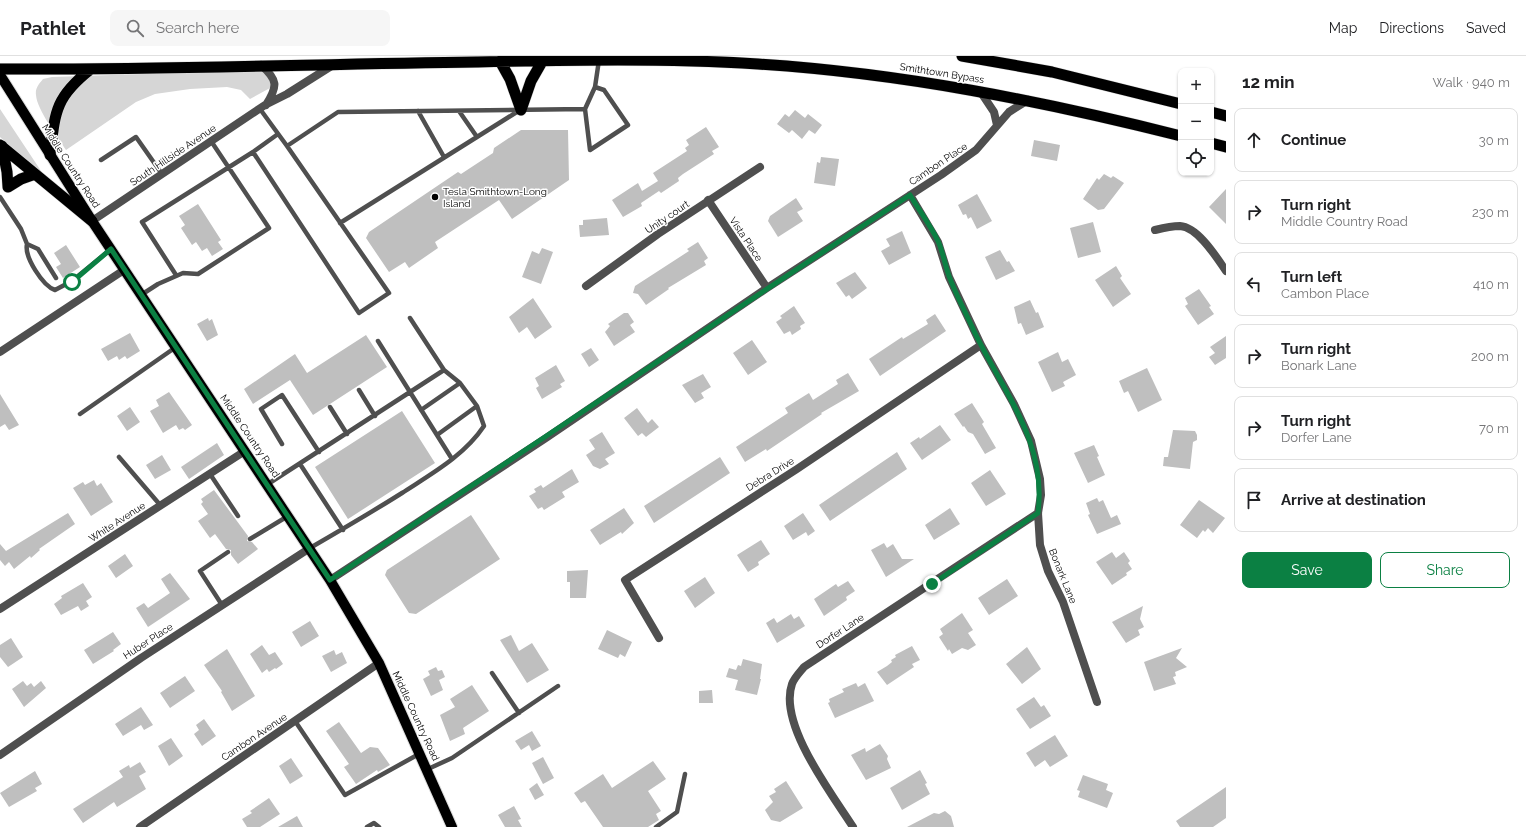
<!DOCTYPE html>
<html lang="en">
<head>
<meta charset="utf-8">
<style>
  body { margin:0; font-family:Raleway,sans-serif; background:#f6f6f6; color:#202124 }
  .controls { position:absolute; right:12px; top:12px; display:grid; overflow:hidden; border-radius:8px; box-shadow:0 1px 3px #0004 }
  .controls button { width:36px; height:36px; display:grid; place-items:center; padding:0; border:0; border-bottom:1px solid #e0e0e0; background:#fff; color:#202124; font:20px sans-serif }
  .stop { position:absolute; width:12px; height:12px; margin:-9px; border:3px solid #0b8043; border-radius:50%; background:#fff }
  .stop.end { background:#0b8043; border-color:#fff; box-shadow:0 1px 4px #0008 }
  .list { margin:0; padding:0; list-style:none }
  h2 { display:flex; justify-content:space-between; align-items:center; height:52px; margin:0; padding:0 16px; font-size:17px }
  h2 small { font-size:13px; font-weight:400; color:#757577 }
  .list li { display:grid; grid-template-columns:26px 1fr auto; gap:12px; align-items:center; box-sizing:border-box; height:64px; margin:0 8px 8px; padding:0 8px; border:1px solid #e0e0e0; border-radius:8px }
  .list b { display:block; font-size:15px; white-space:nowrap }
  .list p { margin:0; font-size:13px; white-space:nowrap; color:#757577 }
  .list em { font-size:13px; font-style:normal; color:#757577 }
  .actions { display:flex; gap:8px; padding:12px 16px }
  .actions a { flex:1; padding:9px 0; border:1px solid #0b8043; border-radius:8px; text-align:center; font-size:14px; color:#0b8043 }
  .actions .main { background:#0b8043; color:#fff }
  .icon { flex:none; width:22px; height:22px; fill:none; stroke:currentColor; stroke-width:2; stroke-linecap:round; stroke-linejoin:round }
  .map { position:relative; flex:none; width:1226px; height:771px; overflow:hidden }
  header { display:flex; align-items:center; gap:24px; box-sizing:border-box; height:56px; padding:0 20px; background:#fff; border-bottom:1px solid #e0e0e0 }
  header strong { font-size:19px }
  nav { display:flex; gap:22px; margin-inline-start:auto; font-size:14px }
  .search { width:280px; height:36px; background:#f6f6f6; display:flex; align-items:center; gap:10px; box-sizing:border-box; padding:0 14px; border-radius:8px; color:#757577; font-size:15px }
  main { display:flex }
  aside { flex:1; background:#fff }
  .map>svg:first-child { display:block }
  .green { fill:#d6d6d6 }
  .building { fill:#bfbfbf }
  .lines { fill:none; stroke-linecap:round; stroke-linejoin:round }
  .primary-casing { stroke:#dbdbdb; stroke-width:12 }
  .trunk-casing { stroke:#dbdbdb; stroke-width:12 }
  .service { stroke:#4f4f4f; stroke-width:4.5 }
  .minor { stroke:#4f4f4f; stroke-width:8 }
  .primary { stroke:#000; stroke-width:10 }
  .trunk { stroke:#000; stroke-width:11 }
  .route { stroke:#0b8043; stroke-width:5 }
  .poi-dot { fill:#000; stroke:#fff; stroke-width:1.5 }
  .labels { text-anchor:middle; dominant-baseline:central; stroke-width:3; stroke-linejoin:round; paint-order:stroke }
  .street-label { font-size:10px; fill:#000; stroke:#fff }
  .poi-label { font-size:10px; fill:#000; stroke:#fff; text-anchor:start }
</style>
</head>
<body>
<header>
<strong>Pathlet</strong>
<div class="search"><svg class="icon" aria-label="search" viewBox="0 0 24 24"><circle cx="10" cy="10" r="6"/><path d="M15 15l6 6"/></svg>Search here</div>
<nav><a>Map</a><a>Directions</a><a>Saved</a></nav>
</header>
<main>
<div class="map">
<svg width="1226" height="771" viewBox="0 0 1226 771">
  <rect width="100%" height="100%" fill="#fff"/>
  <path class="green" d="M264,14L273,23L270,32L250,43L241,34L227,31L190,33L155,38L136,46L66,94C58,81 37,54 36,39C35,32 39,28 43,23L52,21Z
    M0,53L45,121L0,81Z"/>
  <path class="building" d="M795,54L805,62L808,58L822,69L815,78L809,74L802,83L792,74L789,77L777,68L785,58L789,61Z
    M706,71L719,91L712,95L714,98L683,118L678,122L679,125L661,137L659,135L641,147L642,150L623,161L612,144L638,127L642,135L658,125L653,117L687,95L685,92L689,89L686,84Z
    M521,74H568L569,124L512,163L499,144L435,186L438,192L409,212L405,206L389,216L366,182L369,176L458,116L461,118L493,97L494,92Z
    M1034,84L1060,89L1057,105L1031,100Z
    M821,101L839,103L835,130L814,127L817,106L820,107Z
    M1104,118L1111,122L1113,120L1124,127L1104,153L1098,154L1083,143L1097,122L1099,124Z
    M1226,133V168L1209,151Z
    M977,138L992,165L977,173L971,161L968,163L966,158L963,159L958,149Z
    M796,142L803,153L797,156L803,165L778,181L768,165L770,160Z
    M198,148L221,184L218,186L223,193L212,200L207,192L202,195L196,186L192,189L181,172L185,169L179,160Z
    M607,162L609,179L580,181L579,169H583V164Z
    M1093,166L1101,196L1078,202L1070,172Z
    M902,175L911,197L889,209L881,195L890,190L886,183Z
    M698,186L708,202L704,205L706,209L668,232L669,233L646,249L638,238L633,237L635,230L689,195L687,193Z
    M66,189L80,211L63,222L56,211L61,208L54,197Z
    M542,192L553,196L541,228L522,221L532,195L539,198Z
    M1000,194L1007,206L1009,205L1015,215L996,224L985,201Z
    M1116,210L1122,220L1120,222L1131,238L1113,251L1095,224Z
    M855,216L867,232L852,243L849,239L846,241L836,227Z
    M1199,233L1211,250L1209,251L1214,258L1198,269L1185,250L1188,248L1185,242Z
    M533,242L552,271L535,283L527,271L519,277L509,261Z
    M1030,244L1036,257L1038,256L1044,271L1026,279L1021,267L1018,268L1014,251Z
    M794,250L805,267L800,270L801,273L792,279L790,275L784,278L776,266L782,262L780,260Z
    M624,257H628L634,266L630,269L635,276L614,290L605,276L610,270L608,268Z
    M935,258L946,275L880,320L869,303L902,281L903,283L928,268L926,264Z
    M208,262L209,265L212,263L218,279L207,285L197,268Z
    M130,277L140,295L127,303L125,300L119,304L117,300L108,305L101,293Z
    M366,279L387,311L313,359L290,324L253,348L244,333L295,298L307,317Z
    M1226,280V302L1215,309L1209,301L1215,297L1210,291Z
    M752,284L767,306L748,319L733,297Z
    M591,292L599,304L589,311L581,298Z
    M1058,296L1062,306L1068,303L1076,319L1063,326L1065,330L1052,336L1038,306Z
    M556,309L565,325L560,328L562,331L542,343L536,332L539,330L535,322Z
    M1147,312L1162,344L1138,356L1128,335L1124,337L1119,325Z
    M848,317L859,335L821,357L822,358L767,395L766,393L745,406L736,391L788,357L785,352L809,337L813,344L838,328L836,324Z
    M703,318L711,331L701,337L704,342L695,347L682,329Z
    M169,336L192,369L185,374L183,372L179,374L176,369L163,377L150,355L159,350L156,344Z
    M0,338L19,369L9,374L5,368L0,371Z
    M972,347L984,366L982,368L996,392L985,398L973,378L968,376L964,370L963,371L954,358Z
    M130,351L140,366L127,375L117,360Z
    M637,352L648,367L652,363L659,371L646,381L642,377L638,380L624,362Z
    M402,355L435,407L348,463L315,411Z
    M940,369L951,384L922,404L910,387L919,381L920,383Z
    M1173,374L1195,375L1197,379V384L1193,386L1190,413L1163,410L1164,401H1168Z
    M602,376L615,397L605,403L609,408L600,413L593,410L586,399L595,393L589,384Z
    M217,387L224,399L189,423L181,411Z
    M1094,389L1099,400L1097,401L1105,419L1088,427L1074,397Z
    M897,396L907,413L830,465L819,449Z
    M162,399L171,414L155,423L146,409Z
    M720,401L730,417L654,467L644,450Z
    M572,413L579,426L562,436L565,441L544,454L542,451L538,453L529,440L536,436L534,433L541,429L543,432Z
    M990,414L1006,438L986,450L971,427Z
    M94,424L97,430L101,427L113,446L91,460L73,432L83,426L85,429Z
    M214,434L248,480L247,485L252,486L258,493L238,508L231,499V494L226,493L215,478L210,482L198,465L208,458L201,448L203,446L201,443Z
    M1097,442L1099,446L1103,444L1111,462L1117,459L1121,468L1097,478L1088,459L1090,458L1086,447Z
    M1199,444L1225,462L1213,477L1208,472L1205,476L1203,474L1197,482L1180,469Z
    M624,452L634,467L622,478L621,476L600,489L590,474Z
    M950,452L960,468L934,484L925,469Z
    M68,457L75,468L39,493L40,494L31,502L30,500L14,513L9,506L5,510L0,504V488L6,495Z
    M803,457L815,475L808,480L806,476L793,484L784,470Z
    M471,459L500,503L416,558L409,557L385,519L387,514Z
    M761,484L770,498L758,506L759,509L748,516L737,499Z
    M884,487L887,492L893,488L902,503H914L886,521L871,494Z
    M1112,496L1116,502L1124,496L1130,505L1128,507L1132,513L1126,517L1127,519L1112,529L1096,506Z
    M125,498L133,510L116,522L108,510Z
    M588,514L586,542H570V526H567V515Z
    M170,517L190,543L148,571L136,552L144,547L148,552L170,537L161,523Z
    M705,521L715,537L695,552L684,535Z
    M1007,523L1018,540L989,559L978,542Z
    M848,525L855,535L846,541L847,544L824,560L814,543L836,528L838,531Z
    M83,527L92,541L86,545L89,550L81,555L78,550L61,559L54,548L62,542L61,540Z
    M1143,550L1140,563L1144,571L1138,574L1140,579L1126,587L1112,566Z
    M962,557L973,574L968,577L976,589L968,594L962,592L952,598L949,593L948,595L939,581L943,578L940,573Z
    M791,558L794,563L799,560L805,570L777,587L766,567L774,562L777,567Z
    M310,565L319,580L301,591L292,576Z
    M607,574L632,586L625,601L620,598L618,602L598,593Z
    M113,576L121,588L113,594L114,595L93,608L84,594Z
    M511,579L519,595L532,587L549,614L527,627L500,584Z
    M11,582L23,601L8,611L0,601V589Z
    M262,589L269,599L275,596L283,608L276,613L275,612L269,616L267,613L262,617L250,598Z
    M912,590L920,604L912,608L914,611L887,629L877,616L887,610L892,606L891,604L896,601L895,599Z
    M1027,591L1041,613L1022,628L1006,608Z
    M1182,592L1176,602L1187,611L1175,616L1176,620L1173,621L1176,628L1154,635L1144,606Z
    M227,593L255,640L232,655L221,636L222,635L204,609Z
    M334,594L336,599L342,596L347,607L331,616L322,600Z
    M743,603L762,608L760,623H761L757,639L735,634L738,624L726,621L729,612L736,614L738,609L741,610Z
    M436,611L438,615L442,614L445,621L439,624L443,634L431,640L423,623L430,619L428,615Z
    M185,620L195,635L170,652L160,637Z
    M23,625L27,630L31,627L34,631L41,625L46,632L24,651L12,633Z
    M856,627L858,631L865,627L874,645L835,662L828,647L830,646L829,643L844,636L842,633Z
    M472,629L489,655L463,672L465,678L450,685L440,659L455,651L450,643Z
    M712,634L713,647H699V635Z
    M1034,641L1041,651L1044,649L1051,660L1030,673L1016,653Z
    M141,651L153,669L144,674L141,669L123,680L115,668Z
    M204,663L216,680L202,690L194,678L199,674L196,669Z
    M339,666L361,697L370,691L378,692L390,709L378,716L377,714L356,728L344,711L349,708L326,675Z
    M532,675L541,690L532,695L529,689L521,694L515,685Z
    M1055,679L1068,700L1050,711L1045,704L1035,711L1026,697Z
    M171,682L183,700L169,710L158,690Z
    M880,688L888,700L887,703L891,712L866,724L851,699L865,692L866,696Z
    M543,701L554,722L543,728L532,707Z
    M291,702L303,720L290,728L279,710Z
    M653,705L666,723L648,735L661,755L656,758L659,764L648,771H603L585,745L581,747L574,737L603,718L612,732Z
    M140,706L146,716L139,720L146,733L117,751L114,746L83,767L73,753L123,721L119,715L129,709L130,712Z
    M920,714L927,727L925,728L930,738L902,754L890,732Z
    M35,715L42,728L35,732L37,735L9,751L0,737Z
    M1083,719L1108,728L1106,734L1113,737L1107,752L1078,741L1080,735L1077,734Z
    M786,725L803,752L780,766L771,764L765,754L773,746L769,740L776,736L774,733Z
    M537,727L544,739L535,744L529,733Z
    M1226,731V762L1213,771H1180L1176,765Z
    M269,742L280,758L260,771H247L242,763L252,757L250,755Z
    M514,750L521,763L518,764L522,771H505L498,759Z
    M945,755L951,760L954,771H907L934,757L939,758Z
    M297,760L303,771H278Z"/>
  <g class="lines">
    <g class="primary-casing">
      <path id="primary" d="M0,19L92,165L330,524L379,607L452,771"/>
    </g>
    <g class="trunk-casing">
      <path id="trunk" d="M962,0L1052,16L1181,48
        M500,5L510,23L521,54
        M0,13C159,14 318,8 477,6C571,4 664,2 758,8C901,17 1042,45 1181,80
        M521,54L531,25L543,4
        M1211,56L1226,60
        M1211,87L1226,91
        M0,89L92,165
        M2,90L7,116L8,131
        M50,99C55,56 55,41 91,13
        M8,131L21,123L35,118"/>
    </g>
    <path class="service" d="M260,53L287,90L338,56L585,53L595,31L599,4
      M585,53L590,94L628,69L604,34L595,31
      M418,55L444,101
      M459,55L477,81
      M278,78L253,96L359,257L389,237L287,90
      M101,104L136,81L162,118
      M0,141L21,173L27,188L38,193L56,222
      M340,167L520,54
      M27,188C24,201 43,230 55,234L72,225L111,193
      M176,219L142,166L253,96
      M141,239L158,228L183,217L198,218L269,172L211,85
      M378,285L452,403
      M359,334L375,360
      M330,351L347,378
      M421,354L460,327
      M80,358L176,291
      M437,379L477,350
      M282,388L261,353L282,339L319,396
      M119,401L161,450
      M300,408L343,474
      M210,418L238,460
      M268,428L444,314
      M250,483L288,460
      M310,492C341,474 372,456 402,437C431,418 464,400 484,370L477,350L460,327L444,314L410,262
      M222,549L200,515L228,496
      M492,617L519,657
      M295,665L345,739L419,698
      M428,713L452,702L558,630
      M367,771L374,767L379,771
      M656,771L677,756L685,718"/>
    <path class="minor" d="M261,9C278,24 278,30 266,49
      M980,35L994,56L997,69
      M910,139L938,186L949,221L981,289L1014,348L1031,385L1040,423L1041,439L1038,457L1040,489L1048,515L1063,546L1097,646
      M708,144L767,232
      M92,165L265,49L287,38L333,9
      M1155,174C1163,172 1172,170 1180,170C1198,171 1217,202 1226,215
      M586,230L658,178L760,111
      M0,296L124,214
      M330,524L546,382L767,232L941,119L976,94L1009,56L1028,44
      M0,553L245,395
      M659,582L625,524L797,413L981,289
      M0,699L141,602L310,492
      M140,771L379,607
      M853,771C832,738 778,668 792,628C794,622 800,616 804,611L1038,457"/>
    <use href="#primary" class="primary"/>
    <use href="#trunk" class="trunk"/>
  </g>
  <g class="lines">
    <path class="route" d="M72,226L111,193L330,524C524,396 716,265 910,139C919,154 930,169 938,185C943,196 945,209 949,220C956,239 966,257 974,275C1003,336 1047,385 1038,457L932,528"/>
  </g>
  <circle class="poi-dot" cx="435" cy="141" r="4"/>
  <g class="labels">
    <g class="street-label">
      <text transform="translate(942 17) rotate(9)">Smithtown Bypass</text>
      <text transform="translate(173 99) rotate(-34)">South Hillside Avenue</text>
      <text transform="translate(938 108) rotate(-34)">Cambon Place</text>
      <text transform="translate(71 110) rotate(57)">Middle Country Road</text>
      <text transform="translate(667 161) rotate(-34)">Unity court</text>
      <text transform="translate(746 183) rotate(56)">Vista Place</text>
      <text transform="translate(250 380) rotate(56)">Middle Country Road</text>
      <text transform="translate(770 418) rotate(-32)">Debra Drive</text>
      <text transform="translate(117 466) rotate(-33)">White Avenue</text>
      <text transform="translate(1063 520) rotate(68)">Bonark Lane</text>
      <text transform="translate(840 575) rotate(-33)">Dorfer Lane</text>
      <text transform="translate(148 585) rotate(-33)">Huber Place</text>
      <text transform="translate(416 660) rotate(65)">Middle Country Road</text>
      <text transform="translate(254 681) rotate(-34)">Cambon Avenue</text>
    </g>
    <g class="poi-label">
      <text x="443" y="135">Tesla Smithtown-Long<tspan x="443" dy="12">Island</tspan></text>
    </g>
  </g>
</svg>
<div class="controls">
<button>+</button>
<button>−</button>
<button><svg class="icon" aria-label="locate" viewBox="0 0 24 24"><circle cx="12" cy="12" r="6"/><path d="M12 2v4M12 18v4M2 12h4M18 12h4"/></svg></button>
</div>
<div class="stop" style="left:72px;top:226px"></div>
<div class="stop end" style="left:932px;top:528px"></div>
</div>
<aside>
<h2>12 min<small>Walk · 940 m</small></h2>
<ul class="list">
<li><svg class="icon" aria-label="ahead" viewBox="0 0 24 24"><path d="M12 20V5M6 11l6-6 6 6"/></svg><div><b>Continue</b></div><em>30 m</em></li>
<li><svg class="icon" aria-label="right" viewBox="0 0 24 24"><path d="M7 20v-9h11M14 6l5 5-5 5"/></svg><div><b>Turn right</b><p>Middle Country Road</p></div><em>230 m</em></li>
<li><svg class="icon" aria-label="left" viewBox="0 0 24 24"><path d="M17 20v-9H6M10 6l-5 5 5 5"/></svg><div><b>Turn left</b><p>Cambon Place</p></div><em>410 m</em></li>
<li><svg class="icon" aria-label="right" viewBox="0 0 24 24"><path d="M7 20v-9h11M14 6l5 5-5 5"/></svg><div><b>Turn right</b><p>Bonark Lane</p></div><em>200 m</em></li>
<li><svg class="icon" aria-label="right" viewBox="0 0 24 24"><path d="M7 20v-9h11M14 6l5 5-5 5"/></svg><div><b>Turn right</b><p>Dorfer Lane</p></div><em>70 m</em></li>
<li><svg class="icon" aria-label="arrive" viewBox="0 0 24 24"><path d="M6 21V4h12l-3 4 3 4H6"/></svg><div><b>Arrive at destination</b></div></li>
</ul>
<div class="actions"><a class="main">Save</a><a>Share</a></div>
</aside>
</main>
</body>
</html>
